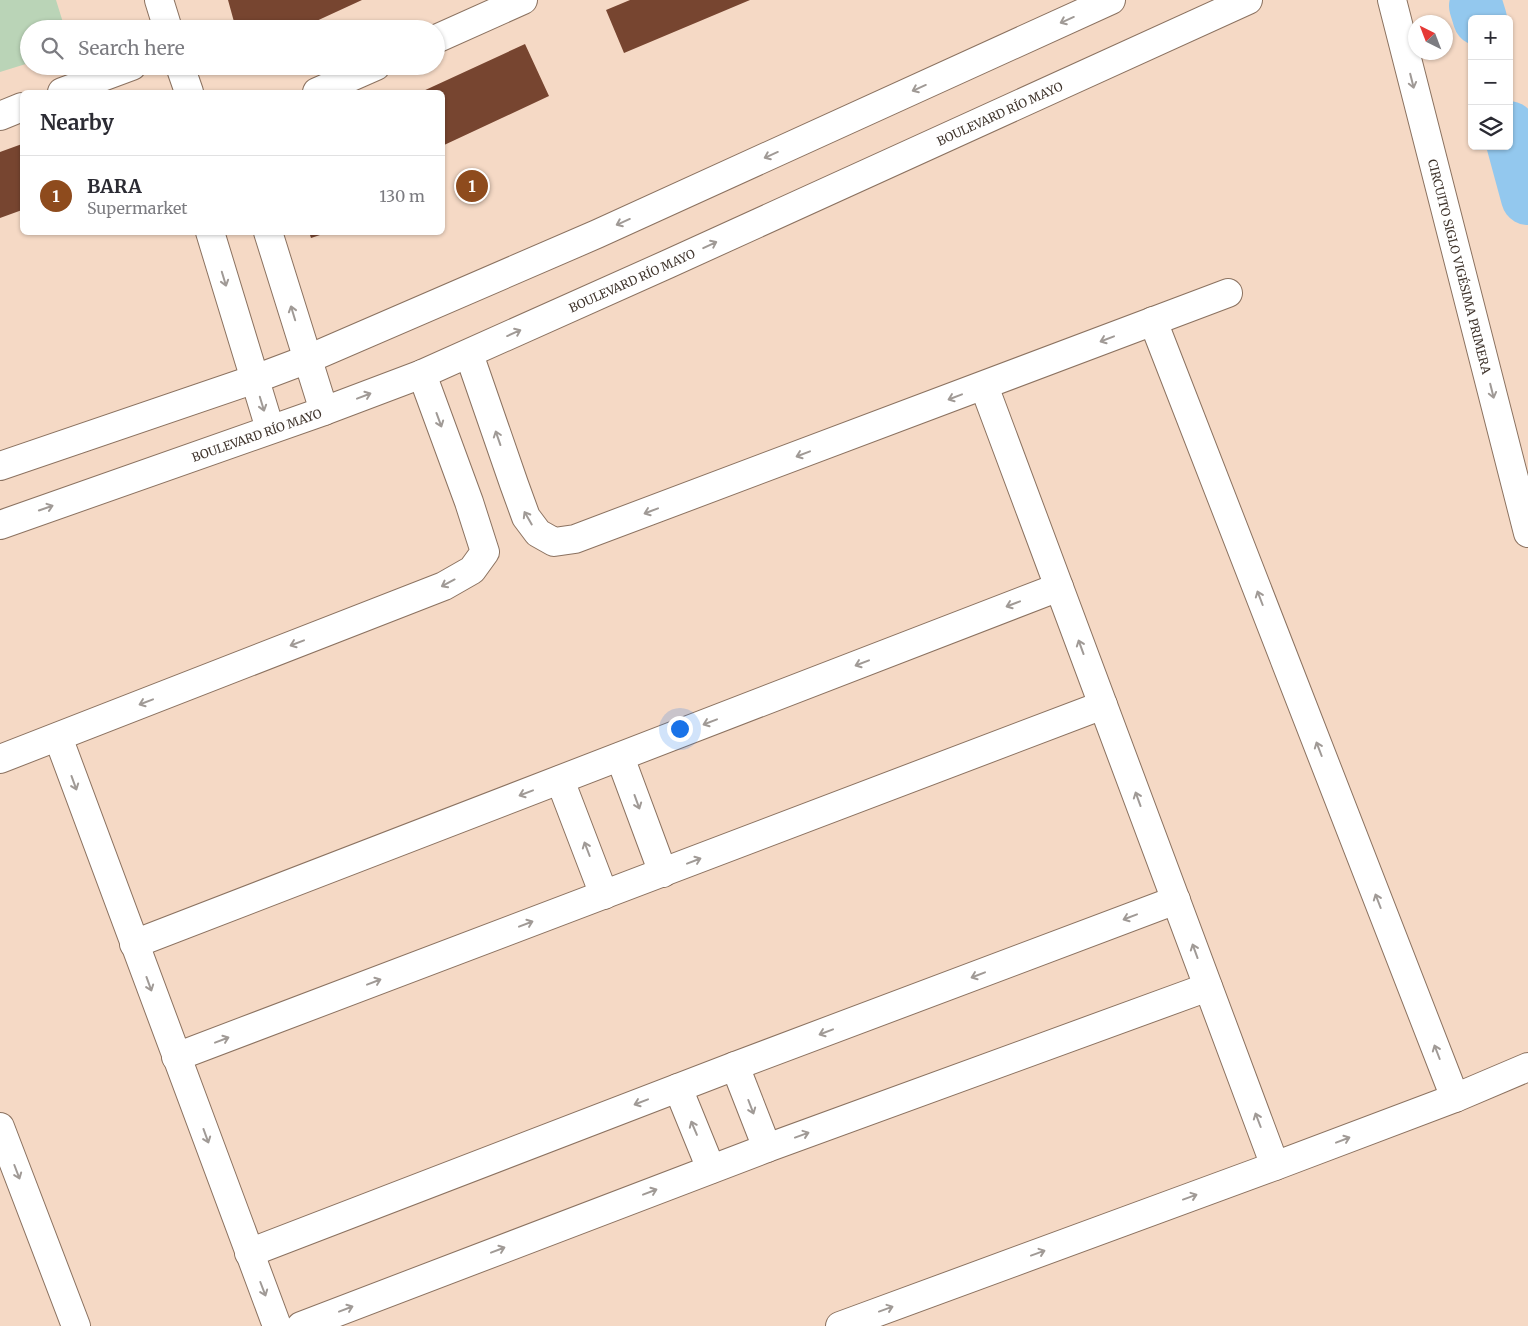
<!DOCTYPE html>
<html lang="en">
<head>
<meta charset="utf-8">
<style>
  body { margin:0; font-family:Merriweather,serif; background:#f7f7f7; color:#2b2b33 }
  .controls { position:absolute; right:15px; top:15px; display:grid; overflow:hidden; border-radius:8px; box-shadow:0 1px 4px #0004 }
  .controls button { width:45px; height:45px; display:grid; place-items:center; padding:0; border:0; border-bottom:1px solid #e1e1e2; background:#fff; color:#2b2b33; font:25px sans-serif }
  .compass { position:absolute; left:1408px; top:15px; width:45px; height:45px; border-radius:50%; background:#fff; box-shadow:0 1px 4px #0004; rotate:318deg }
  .you { position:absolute; left:679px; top:728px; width:18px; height:18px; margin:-12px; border:4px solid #fff; border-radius:50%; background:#1a73e8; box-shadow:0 0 0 8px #1a73e833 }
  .badge { display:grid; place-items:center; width:32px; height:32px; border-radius:50%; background:#8e4b1d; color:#fff; font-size:16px; font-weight:700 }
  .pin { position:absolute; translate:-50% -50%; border:2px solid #fff; box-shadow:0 1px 5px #0006 }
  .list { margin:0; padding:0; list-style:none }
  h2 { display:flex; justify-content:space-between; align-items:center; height:65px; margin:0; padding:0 20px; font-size:21px }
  h2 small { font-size:16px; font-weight:400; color:#7c7c81 }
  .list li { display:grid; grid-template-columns:32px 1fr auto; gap:15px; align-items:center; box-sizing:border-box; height:80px; padding:0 20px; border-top:1px solid #e1e1e2 }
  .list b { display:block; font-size:19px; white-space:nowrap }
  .list p { margin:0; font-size:16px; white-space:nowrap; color:#7c7c81 }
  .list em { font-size:16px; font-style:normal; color:#7c7c81 }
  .icon { flex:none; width:28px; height:28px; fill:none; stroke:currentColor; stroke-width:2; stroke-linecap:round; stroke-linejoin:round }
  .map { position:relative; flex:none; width:1528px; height:1326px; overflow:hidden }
  .search { position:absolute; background:#fff; box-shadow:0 1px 4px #0004; left:20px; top:20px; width:425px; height:55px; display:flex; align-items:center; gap:12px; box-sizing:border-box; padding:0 18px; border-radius:28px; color:#7c7c81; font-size:19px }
  .panel { position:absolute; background:#fff; box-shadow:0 1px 4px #0004; left:20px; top:90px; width:425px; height:145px; border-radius:8px }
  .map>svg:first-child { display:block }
  .green { fill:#bad4b7 }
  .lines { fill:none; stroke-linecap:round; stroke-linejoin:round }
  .river { stroke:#93c8ee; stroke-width:54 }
  .building { fill:#774530 }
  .minor-casing { stroke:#8b7260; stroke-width:30 }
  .secondary-casing { stroke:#8b7260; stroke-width:30 }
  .minor { stroke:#fff; stroke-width:28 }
  .secondary { stroke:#fff; stroke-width:28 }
  .oneway { stroke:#a09a96 }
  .labels { text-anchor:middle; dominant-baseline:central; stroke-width:5; stroke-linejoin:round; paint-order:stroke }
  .street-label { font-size:12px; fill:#40352d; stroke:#f5d9c5 }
</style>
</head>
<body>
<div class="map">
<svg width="1528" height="1326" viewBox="0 0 1528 1326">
  <rect width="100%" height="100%" fill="#f5d9c5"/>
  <path class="green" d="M0,0H56L65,29H29V63L0,72Z"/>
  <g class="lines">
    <path class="river" d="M1476,6L1480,19
      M1509,128L1528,198"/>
  </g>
  <path class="building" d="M228,0H362L299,29H236Z
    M630,0H750L624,53L606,10Z
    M525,44L549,96L442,146V92H421Z
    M22,144V210L0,218V152Z
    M309,232H326V233L311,238Z"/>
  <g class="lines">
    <g class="minor-casing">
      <g id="minor">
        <path d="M159,0L168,29"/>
        <path d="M436,39L523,0"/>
        <path d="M180,66L189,92"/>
        <path d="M62,92L132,66"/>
        <path d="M317,92L376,66"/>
        <path d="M0,116L22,107"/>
        <path d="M210,232L270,429"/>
        <path d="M268,232L324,411"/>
        <path d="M1153,321L1455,1098"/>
        <path d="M469,354L514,484L526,517L538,533L554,542L575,539L1228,293"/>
        <path d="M984,386L1275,1166"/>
        <path d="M0,466L255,379L308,359L597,234L1111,0"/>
        <path id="s1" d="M0,525L324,411L422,374L668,264L1248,0"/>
        <path d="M58,737L277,1326"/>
        <path d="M620,757L663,873"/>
        <path d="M0,759L444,586L472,570L485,552L469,502L422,374"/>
        <path d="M560,780L604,895"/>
        <path d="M134,944L1059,587"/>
        <path d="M176,1057L1103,705"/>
        <path d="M735,1066L767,1148"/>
        <path d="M678,1088L711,1169"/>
        <path d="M0,1127L76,1326"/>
        <path d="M249,1253L735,1066L1176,900"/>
        <path d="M301,1326L767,1148L1208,987"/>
        <path d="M840,1326L1275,1166L1455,1098L1528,1067"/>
      </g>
    </g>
    <g class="secondary-casing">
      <g id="secondary">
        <path id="s2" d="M1392,0L1528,533"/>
      </g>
    </g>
    <use href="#minor" class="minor"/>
    <use href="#secondary" class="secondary"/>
  </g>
  <defs><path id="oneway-shaft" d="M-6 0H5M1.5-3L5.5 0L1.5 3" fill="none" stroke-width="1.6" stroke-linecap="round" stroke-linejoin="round" transform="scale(1.25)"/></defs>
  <g class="oneway">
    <use href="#oneway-shaft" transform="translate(1067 20) rotate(156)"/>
    <use href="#oneway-shaft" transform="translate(1412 81) rotate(76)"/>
    <use href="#oneway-shaft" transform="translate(919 88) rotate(156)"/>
    <use href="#oneway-shaft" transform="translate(771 155) rotate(156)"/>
    <use href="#oneway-shaft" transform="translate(623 222) rotate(156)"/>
    <use href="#oneway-shaft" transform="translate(710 245) rotate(-25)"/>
    <use href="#oneway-shaft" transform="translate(224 279) rotate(73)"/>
    <use href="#oneway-shaft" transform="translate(293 313) rotate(-107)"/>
    <use href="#oneway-shaft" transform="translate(514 333) rotate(-24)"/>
    <use href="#oneway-shaft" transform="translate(1107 339) rotate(159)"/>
    <use href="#oneway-shaft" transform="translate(1492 391) rotate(76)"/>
    <use href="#oneway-shaft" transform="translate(364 396) rotate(-21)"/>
    <use href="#oneway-shaft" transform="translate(955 397) rotate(159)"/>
    <use href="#oneway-shaft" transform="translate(262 404) rotate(73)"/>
    <use href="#oneway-shaft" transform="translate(439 420) rotate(70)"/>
    <use href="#oneway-shaft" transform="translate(498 438) rotate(-109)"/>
    <use href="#oneway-shaft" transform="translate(803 454) rotate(159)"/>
    <use href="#oneway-shaft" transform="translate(46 508) rotate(-19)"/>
    <use href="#oneway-shaft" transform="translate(651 511) rotate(159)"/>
    <use href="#oneway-shaft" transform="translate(528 518) rotate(-120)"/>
    <use href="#oneway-shaft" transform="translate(448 583) rotate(152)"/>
    <use href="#oneway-shaft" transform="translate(1260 598) rotate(-111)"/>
    <use href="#oneway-shaft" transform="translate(1013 604) rotate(159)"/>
    <use href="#oneway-shaft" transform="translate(297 643) rotate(159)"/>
    <use href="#oneway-shaft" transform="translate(1081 647) rotate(-110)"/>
    <use href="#oneway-shaft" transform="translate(862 663) rotate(159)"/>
    <use href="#oneway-shaft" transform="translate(146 702) rotate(159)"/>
    <use href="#oneway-shaft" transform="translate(710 722) rotate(159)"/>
    <use href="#oneway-shaft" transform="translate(1319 749) rotate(-111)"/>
    <use href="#oneway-shaft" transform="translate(74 783) rotate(70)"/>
    <use href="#oneway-shaft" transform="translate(526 793) rotate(159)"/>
    <use href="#oneway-shaft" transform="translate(1138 799) rotate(-110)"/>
    <use href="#oneway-shaft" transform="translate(637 802) rotate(70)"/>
    <use href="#oneway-shaft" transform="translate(587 849) rotate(-111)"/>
    <use href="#oneway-shaft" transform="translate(694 861) rotate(-21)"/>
    <use href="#oneway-shaft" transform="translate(1378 901) rotate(-111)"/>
    <use href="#oneway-shaft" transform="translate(1130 917) rotate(159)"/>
    <use href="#oneway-shaft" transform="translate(526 924) rotate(-21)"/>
    <use href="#oneway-shaft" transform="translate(1195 951) rotate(-110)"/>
    <use href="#oneway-shaft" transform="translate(978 975) rotate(159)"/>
    <use href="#oneway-shaft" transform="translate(374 982) rotate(-21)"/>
    <use href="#oneway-shaft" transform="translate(149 984) rotate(70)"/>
    <use href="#oneway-shaft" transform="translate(826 1032) rotate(159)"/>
    <use href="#oneway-shaft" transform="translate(222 1040) rotate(-21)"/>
    <use href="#oneway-shaft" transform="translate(1437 1052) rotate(-111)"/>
    <use href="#oneway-shaft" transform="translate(641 1102) rotate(159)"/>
    <use href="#oneway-shaft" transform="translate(751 1107) rotate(69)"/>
    <use href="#oneway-shaft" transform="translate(1258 1120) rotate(-111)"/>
    <use href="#oneway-shaft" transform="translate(694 1128) rotate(-113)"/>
    <use href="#oneway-shaft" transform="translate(802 1135) rotate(-20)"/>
    <use href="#oneway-shaft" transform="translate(206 1136) rotate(70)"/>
    <use href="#oneway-shaft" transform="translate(1343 1140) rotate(-21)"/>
    <use href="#oneway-shaft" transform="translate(17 1172) rotate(69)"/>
    <use href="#oneway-shaft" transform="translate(650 1192) rotate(-21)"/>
    <use href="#oneway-shaft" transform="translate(1190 1197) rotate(-20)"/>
    <use href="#oneway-shaft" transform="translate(498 1250) rotate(-21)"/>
    <use href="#oneway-shaft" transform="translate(1038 1253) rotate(-20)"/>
    <use href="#oneway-shaft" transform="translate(263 1289) rotate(69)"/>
    <use href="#oneway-shaft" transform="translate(346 1309) rotate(-21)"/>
    <use href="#oneway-shaft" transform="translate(886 1309) rotate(-20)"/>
  </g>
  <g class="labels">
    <g class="street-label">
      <text stroke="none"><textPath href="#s1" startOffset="1082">BOULEVARD RÍO MAYO</textPath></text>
      <text stroke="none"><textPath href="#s2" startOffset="275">CIRCUITO SIGLO VIGÉSIMA PRIMERA</textPath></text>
      <text stroke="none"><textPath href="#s1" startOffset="678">BOULEVARD RÍO MAYO</textPath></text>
      <text stroke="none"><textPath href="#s1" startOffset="272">BOULEVARD RÍO MAYO</textPath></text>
    </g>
  </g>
</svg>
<div class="controls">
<button>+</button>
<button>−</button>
<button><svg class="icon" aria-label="layers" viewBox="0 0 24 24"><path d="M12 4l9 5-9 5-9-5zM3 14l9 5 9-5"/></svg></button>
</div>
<svg class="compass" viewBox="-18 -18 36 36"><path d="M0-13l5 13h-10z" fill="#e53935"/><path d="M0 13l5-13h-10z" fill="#7c7c81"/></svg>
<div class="you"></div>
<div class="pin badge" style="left:472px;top:186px">1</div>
<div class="search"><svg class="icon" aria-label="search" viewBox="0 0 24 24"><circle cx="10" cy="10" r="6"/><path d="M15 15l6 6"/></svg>Search here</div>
<section class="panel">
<h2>Nearby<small></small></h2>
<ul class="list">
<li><span class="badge">1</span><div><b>BARA</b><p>Supermarket</p></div><em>130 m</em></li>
</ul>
</section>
</div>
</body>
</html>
